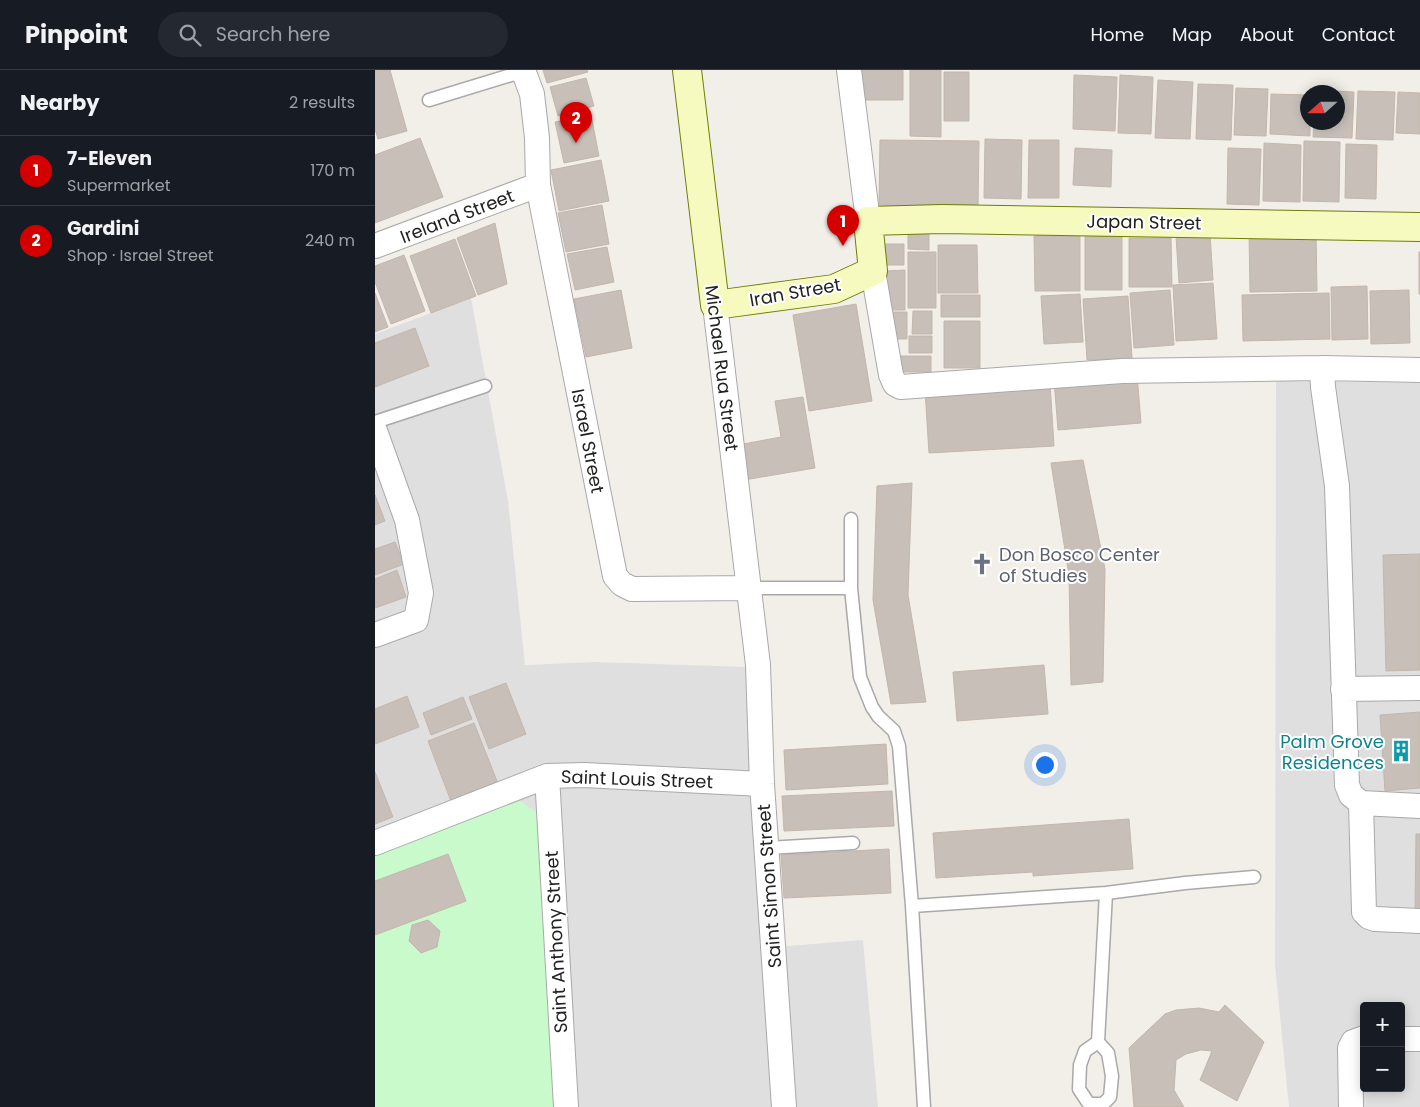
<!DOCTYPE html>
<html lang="en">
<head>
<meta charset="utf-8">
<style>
  body { margin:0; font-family:Poppins,sans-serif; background:#242831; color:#f1f3f6 }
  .controls { position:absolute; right:15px; bottom:15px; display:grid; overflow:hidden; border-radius:5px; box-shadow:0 2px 12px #0003 }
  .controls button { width:45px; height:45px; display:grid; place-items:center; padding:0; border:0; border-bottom:1px solid #363941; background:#171b24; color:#f1f3f6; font:25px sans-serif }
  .compass { position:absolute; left:925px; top:15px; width:45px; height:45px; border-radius:50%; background:#171b24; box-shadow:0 2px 12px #0003; rotate:249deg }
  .you { position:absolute; left:669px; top:694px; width:18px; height:18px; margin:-12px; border:4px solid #fff; border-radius:50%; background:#1a73e8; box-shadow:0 0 0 8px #1a73e833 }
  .badge { display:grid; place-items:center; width:32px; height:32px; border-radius:50%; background:#d40000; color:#fff; font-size:16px; font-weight:700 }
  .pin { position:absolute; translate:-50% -41px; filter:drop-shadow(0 1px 2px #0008) }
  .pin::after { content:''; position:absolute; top:26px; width:18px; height:15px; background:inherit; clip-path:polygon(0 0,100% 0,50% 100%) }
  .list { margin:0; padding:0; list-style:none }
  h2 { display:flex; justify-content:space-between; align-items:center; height:65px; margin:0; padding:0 20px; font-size:21px }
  h2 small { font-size:16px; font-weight:400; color:#9ea1a6 }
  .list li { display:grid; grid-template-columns:32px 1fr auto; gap:15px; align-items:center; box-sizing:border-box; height:70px; padding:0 20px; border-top:1px solid #363941 }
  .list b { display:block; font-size:19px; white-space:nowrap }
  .list p { margin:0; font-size:16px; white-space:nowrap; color:#9ea1a6 }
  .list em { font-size:16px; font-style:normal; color:#9ea1a6 }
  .icon { flex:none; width:28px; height:28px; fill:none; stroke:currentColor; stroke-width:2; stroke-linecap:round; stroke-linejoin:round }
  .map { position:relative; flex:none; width:1045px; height:1037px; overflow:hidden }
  header { display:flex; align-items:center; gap:30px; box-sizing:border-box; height:70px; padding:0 25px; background:#171b24; border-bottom:1px solid #363941 }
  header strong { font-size:24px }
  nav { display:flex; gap:28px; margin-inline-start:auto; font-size:18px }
  .search { width:350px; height:45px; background:#242831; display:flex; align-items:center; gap:12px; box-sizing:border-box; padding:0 18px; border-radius:28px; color:#9ea1a6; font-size:19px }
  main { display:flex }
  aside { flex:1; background:#171b24 }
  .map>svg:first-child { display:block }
  .residential { fill:#e0dfdf; fill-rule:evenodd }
  .park { fill:#c8facc }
  .building { fill:#c7bfb8; stroke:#c4b6ab }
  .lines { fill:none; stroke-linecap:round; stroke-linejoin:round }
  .lane-casing { stroke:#a9a9a9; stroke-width:15 }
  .street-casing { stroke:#a9a9a9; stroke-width:26 }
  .secondary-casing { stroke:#707d05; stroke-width:30 }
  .lane { stroke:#fff; stroke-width:12 }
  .street { stroke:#fff; stroke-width:24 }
  .secondary { stroke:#f7fabf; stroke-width:28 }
  .labels { text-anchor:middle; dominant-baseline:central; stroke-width:4; stroke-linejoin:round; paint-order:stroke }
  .street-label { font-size:18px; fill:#222; stroke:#fff }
  .worship-label { font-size:18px; fill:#5b616d; stroke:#fff; text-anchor:start }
  .culture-label { font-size:18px; fill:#0d838f; stroke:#fff; text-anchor:end }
</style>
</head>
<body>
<header>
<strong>Pinpoint</strong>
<div class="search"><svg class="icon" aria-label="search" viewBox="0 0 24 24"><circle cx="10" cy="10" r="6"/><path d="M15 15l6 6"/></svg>Search here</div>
<nav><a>Home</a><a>Map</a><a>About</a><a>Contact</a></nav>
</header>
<main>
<aside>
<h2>Nearby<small>2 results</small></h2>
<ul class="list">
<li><span class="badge">1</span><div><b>7-Eleven</b><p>Supermarket</p></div><em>170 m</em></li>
<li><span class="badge">2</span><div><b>Gardini</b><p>Shop · Israel Street</p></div><em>240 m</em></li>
</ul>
</aside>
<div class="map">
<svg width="1045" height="1037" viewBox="0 0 1045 1037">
  <rect width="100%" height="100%" fill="#f2efe9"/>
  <path class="residential" d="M96,228L133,431L150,595L220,592L371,597L386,878L488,870L503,1037H0V264Z
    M901,311L1045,313V1037H914L900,895ZM989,936H1026V1018H989Z"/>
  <path class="park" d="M144,730L162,743L181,1037H0V786Z"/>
  <path class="building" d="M0,0H15L32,61L3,69L0,59Z
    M168,0H212L213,2L172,13Z
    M483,0H528V30H483Z
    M535,0H566V67L535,66Z
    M569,2H594V51H569Z
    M699,5L742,7L740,61L698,59Z
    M745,5L778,7L776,64L743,63Z
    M211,8L219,36L183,46L175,17Z
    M783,10L818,12L815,69L780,68Z
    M823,14L858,15L856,70L821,69Z
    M861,18L893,19L891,66L859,65Z
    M940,20L979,22L977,68L938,67L939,52H962V22H940Z
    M983,21L1020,22L1018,70L981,69Z
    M1023,22L1045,23V64L1021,63Z
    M896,24L932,25V52H935V66L895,64Z
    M216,45L224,86L189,93L180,52Z
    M45,68L68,127L0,153V85Z
    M610,69L647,70L646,129L609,128Z
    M505,70L604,71L603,137L504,135Z
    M654,70H684V128H653Z
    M929,71L965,72L964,132L928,131Z
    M889,73L926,75L925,132L888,131Z
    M971,74L1002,75L1001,129L970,128Z
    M700,78L737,80L736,117L698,115Z
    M853,78L886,79L884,135L852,134Z
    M226,90L234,131L184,141L176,100Z
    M227,135L234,174L191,182L183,143Z
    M533,152H554V180L533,179Z
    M120,153L132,214L103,225L82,168Z
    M941,162L942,221L875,222L874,163Z
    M835,164L838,210L804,213L801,166Z
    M710,165H747V220H710Z
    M659,166H705V221H660Z
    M754,168H796L797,217H754Z
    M80,169L101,226L56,243L35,186Z
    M509,174H529V195H509Z
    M563,175H602L603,223H563Z
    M232,177L239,212L200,220L192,184Z
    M533,182H561V238H533Z
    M1044,182H1045V224H1044Z
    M29,185L50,241L16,254L0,212V196Z
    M530,200V240H510V201Z
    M838,213L842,269L801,271L798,215Z
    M992,216L993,269L957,270L956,217Z
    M246,220L257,278L211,287L199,229Z
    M795,220L799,275L759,278L755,223Z
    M1034,220L1035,273L996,274L995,221Z
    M0,223L13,257L0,262Z
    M954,223L955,269L868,271L867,225Z
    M705,224L708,272L669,274L666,226Z
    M566,225H605V247H566Z
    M753,226L757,288L712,290L708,229Z
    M481,234L497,331L434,341L418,245Z
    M538,241H557V264H537Z
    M515,242H532V269H516Z
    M569,251H605V298H569Z
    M40,258L54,296L0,317V273Z
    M534,266H557V283H534Z
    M526,286H556V302H526Z
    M762,304L766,353L683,360L679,310Z
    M675,313L679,376L554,383L550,320Z
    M428,327L440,398L369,410L363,375L406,367L400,331Z
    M708,390L730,499L728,612L696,615L694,505L676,393Z
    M537,413L533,525L551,632L516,634L498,530L502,416Z
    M0,425L10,451L0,455Z
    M20,472L29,494L0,505V479Z
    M1045,484V600L1011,601L1008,485Z
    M22,500L31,527L0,538V509Z
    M669,595L673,644L582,651L578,602Z
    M131,613L151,664L114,679L94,627Z
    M32,626L44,657L0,674V639Z
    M88,627L97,649L56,665L48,643Z
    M1045,642V718L1010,721L1005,645Z
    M99,653L124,716L77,734L53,671Z
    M511,674L513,714L411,720L409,680Z
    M0,702L18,747L0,754Z
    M517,721L519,756L409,761L407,726Z
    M754,749L758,799L658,806V802L561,808L558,763Z
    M1041,764H1045V841H1040Z
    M514,779L516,823L409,828L406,785Z
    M73,784L91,831L0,865V811Z
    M53,850L65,861L62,877L46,883L34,871L37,855Z
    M850,935L889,972L862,1031L825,1010L837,981L826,980L811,984L801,990L799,1020L809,1037H759L754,978L790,944L801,940L824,938L844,942Z"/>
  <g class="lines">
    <g class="lane-casing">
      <path id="lane" d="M54,30L149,1
        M0,352L110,316
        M476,449V518L485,607L497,637L503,646L519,661L524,676L537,836L549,1037
        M375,518H476
        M392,778L478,773
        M537,836L731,823L810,813L879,807
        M723,972L733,983L737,1006L735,1027L728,1034H714L704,1019L705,995L710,981L723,972L731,823"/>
    </g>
    <g class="street-casing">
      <path id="street" d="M148,0L157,24L162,68L163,115L240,506L247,514L257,519L375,518
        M474,0L493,151
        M0,176L163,115
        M498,201L516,305L520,314L526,317L747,301L947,298L1045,300
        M340,235L383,595L387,714L409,1037
        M947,298L948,317L962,416L972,715L976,725L986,733L989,842L994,847L1000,849L1045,851
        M0,361L32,450L46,523L41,550L0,565
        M968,619L1045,618
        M172,706L191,1037
        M986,733L1045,736
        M0,773L172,706L209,705L387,714
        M1026,969H1045
        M976,1037L975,978L978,972L989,968"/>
    </g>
    <g class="secondary-casing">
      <path id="secondary" d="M312,0L340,235L459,219L498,201L493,151L567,149L1045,157"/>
    </g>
    <use href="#lane" class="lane"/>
    <use href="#street" class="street"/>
    <use href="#secondary" class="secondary"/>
  </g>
  <defs>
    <g id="church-bare" transform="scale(1.725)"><path d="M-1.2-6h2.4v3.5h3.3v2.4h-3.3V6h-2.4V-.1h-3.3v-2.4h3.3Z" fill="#6b7280" stroke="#fff" stroke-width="2.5" paint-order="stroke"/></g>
    <g id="building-bare" transform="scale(1.725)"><path d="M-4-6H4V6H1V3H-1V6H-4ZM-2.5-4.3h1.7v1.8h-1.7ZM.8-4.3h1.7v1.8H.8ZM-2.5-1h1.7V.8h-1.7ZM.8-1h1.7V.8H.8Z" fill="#0f9aa8" stroke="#fff" stroke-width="2.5" paint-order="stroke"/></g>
  </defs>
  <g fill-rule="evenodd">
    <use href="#church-bare" x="607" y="494"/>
    <use href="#building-bare" x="1026" y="681"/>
  </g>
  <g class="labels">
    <g class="street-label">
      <text transform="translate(82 146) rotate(-21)">Ireland Street</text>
      <text transform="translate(769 152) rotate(1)">Japan Street</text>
      <text transform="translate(420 222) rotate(-10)">Iran Street</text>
      <text transform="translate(347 298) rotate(83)">Michael Rua Street</text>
      <text transform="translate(213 371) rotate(79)">Israel Street</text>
      <text transform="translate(262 709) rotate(2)">Saint Louis Street</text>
      <text transform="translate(394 816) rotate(-94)">Saint Simon Street</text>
      <text transform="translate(181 872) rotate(-93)">Saint Anthony Street</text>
    </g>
    <g class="worship-label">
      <text x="624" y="484">Don Bosco Center<tspan x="624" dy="21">of Studies</tspan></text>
    </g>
    <g class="culture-label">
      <text x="1009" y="671">Palm Grove<tspan x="1009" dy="21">Residences</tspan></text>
    </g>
  </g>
</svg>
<div class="controls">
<button>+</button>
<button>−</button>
</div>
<svg class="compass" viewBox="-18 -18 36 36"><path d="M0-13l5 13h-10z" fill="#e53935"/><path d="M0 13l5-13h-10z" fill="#9ea1a6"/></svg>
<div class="you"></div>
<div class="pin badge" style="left:468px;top:176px">1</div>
<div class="pin badge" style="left:201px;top:73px">2</div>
</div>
</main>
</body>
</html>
